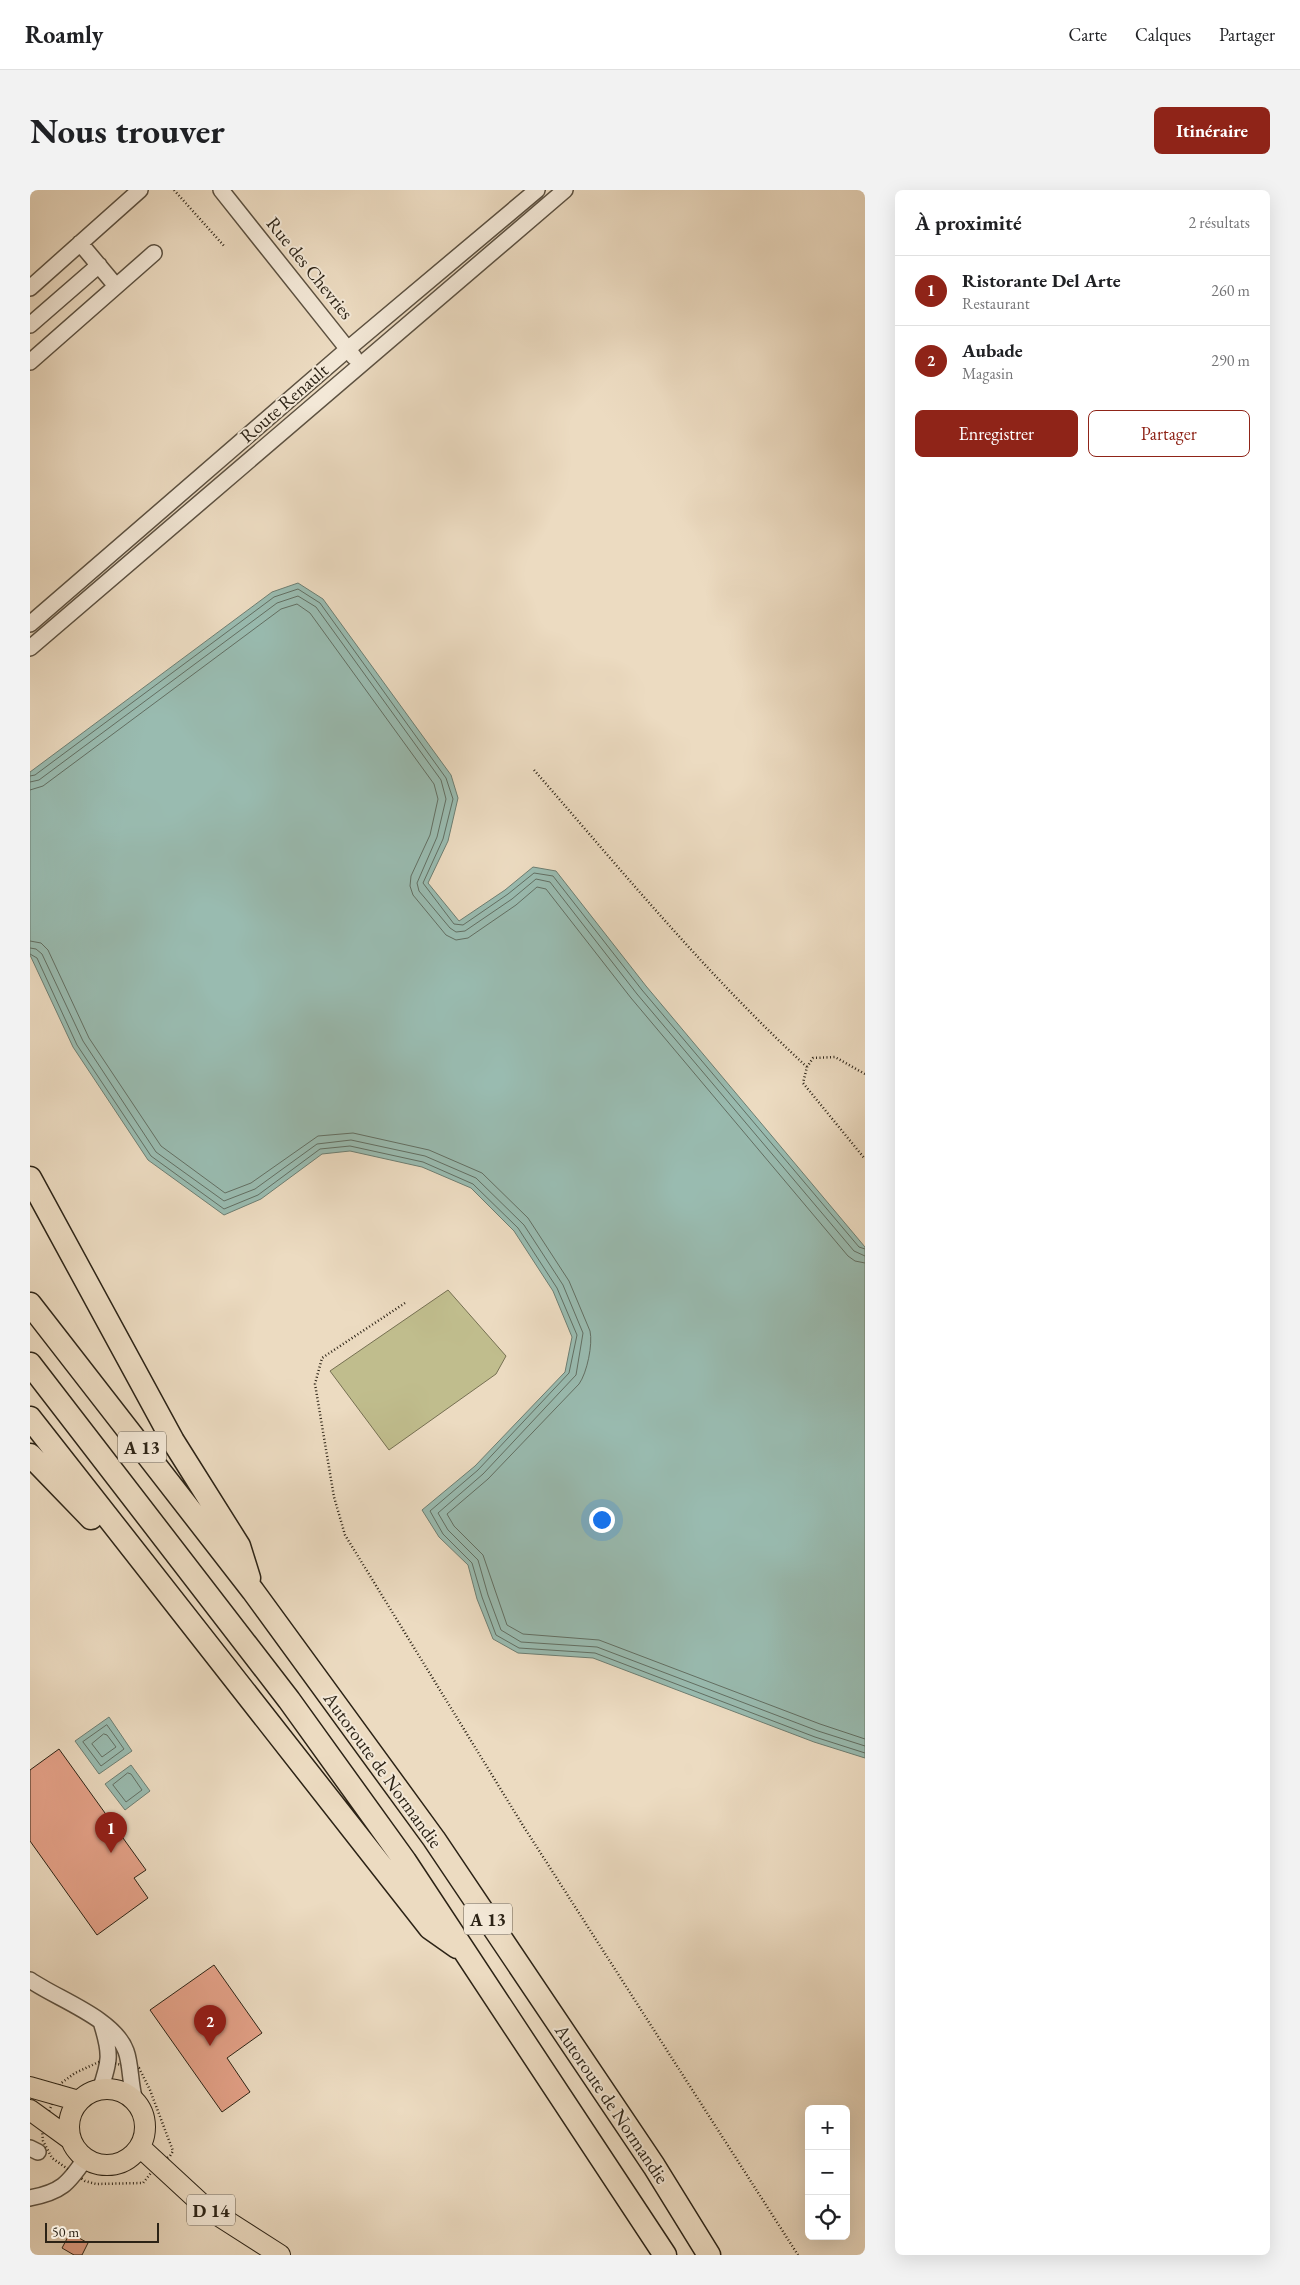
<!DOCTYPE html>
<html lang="fr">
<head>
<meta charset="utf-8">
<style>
  body { margin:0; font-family:"EB Garamond",serif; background:#f2f2f2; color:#202124 }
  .controls { position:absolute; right:15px; bottom:15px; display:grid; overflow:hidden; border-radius:8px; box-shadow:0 5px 20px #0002 }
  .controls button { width:45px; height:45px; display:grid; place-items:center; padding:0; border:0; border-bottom:1px solid #e0e0e0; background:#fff; color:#202124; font:25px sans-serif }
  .scale { position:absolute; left:15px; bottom:12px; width:114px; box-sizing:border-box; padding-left:5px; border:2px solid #2c2316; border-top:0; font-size:14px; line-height:18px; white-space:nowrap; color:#2c2316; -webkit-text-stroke:4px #f3e8d7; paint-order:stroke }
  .you { position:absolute; left:571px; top:1329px; width:18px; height:18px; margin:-12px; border:4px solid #fff; border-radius:50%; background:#1a73e8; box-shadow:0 0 0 8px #1a73e833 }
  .badge { display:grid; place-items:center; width:32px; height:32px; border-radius:50%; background:#8f2418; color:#fff; font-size:16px; font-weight:700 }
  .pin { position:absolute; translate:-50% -41px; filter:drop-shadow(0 1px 2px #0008) }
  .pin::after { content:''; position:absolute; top:26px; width:18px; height:15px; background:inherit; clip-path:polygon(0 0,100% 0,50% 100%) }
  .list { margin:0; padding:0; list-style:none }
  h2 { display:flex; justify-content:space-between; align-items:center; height:65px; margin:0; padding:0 20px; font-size:21px }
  h2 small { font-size:16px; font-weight:400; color:#757577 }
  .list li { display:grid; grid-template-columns:32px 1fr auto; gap:15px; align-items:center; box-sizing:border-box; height:70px; padding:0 20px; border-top:1px solid #e0e0e0 }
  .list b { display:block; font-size:19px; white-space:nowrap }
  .list p { margin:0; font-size:16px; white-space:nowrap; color:#757577 }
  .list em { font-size:16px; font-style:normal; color:#757577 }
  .actions { display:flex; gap:10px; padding:15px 20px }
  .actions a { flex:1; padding:11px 0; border:1px solid #8f2418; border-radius:8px; text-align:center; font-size:18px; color:#8f2418 }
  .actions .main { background:#8f2418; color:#fff }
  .icon { flex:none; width:28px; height:28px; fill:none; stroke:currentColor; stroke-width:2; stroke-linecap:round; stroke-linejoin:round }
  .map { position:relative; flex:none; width:835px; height:2065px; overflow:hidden; border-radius:8px }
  header { display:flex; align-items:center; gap:30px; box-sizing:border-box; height:70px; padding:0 25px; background:#fff; border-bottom:1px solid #e0e0e0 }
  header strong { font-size:24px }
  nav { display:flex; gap:28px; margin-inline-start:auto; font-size:18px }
  .intro { display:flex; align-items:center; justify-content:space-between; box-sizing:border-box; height:120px; padding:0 30px }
  h1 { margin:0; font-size:35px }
  .button { padding:12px 22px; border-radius:8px; background:#8f2418; color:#fff; font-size:18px; font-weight:700 }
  main { display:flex; gap:30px; padding:0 30px }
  aside { flex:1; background:#fff; border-radius:8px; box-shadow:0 5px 20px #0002 }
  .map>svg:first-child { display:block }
  .green { fill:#c0bd8d; stroke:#767052 }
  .water { fill:#99bbb0; stroke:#6d7e72 }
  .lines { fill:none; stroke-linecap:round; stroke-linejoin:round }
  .shore { stroke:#626f63; stroke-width:1 }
  .building { fill:#e5a289; stroke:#2c2316 }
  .minor-casing { stroke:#5c5141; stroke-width:18 }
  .major-casing { stroke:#2c2316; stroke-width:22 }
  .highway-casing { stroke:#2c2316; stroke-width:25 }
  .path { stroke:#2c2316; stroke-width:2.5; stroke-dasharray:1 2.5; stroke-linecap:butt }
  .minor { stroke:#f3e8d7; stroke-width:15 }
  .major { stroke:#ecdbc1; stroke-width:20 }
  .highway { stroke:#ecdbc1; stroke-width:22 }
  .labels { text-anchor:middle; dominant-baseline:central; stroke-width:4; stroke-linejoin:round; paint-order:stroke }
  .shield { fill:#f3e8d7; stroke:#685e50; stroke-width:1 }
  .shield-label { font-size:18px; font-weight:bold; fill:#2c2316 }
  .street-label { font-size:19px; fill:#2c2316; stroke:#f3e8d7 }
</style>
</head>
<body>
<header>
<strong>Roamly</strong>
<nav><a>Carte</a><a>Calques</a><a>Partager</a></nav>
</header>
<div class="intro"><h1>Nous trouver</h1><a class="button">Itinéraire</a></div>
<main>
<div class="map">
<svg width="835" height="2065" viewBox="0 0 835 2065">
  <rect width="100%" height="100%" fill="#ecdbc1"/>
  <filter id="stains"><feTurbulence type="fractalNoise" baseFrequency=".004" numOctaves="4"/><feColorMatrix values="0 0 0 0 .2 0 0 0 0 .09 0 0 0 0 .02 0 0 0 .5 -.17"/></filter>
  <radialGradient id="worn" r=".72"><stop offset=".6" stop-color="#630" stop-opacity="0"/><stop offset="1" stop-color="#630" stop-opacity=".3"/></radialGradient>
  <path class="green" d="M418,1100L476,1166L466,1184L359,1260L300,1181Z"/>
  <path class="water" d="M268,393L293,409L421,585L428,608L418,651L398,693L429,731L475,700L503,677L526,681L616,796L835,1057V1568L784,1552L563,1468L488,1463L463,1449L447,1409L438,1375L409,1347L392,1320L445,1276L535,1182L542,1147L523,1101L484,1041L441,998L392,977L320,961L292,964L231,1009L194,1025L118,970L43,857L0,765V582L242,402Z
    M79,1527L102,1561L69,1584L45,1551Z
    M101,1575L120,1601L95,1620L75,1594Z"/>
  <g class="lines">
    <path class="shore" d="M0,586L5,585L244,407L268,399L290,413L416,588L423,609L413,649L393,693L424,734L433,735L478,704L504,683L523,686L612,800L829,1057L835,1059
      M0,592L9,590L247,413L268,406L286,417L411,590L416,609L407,647L387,693L389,701L420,738L426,742L435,741L482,709L506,689L520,692L607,804L824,1061L835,1066
      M0,600L13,596L251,419L267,414L280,423L404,594L408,609L400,645L381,686L380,696L383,705L416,745L426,750L438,748L486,715L507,697L516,699L601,808L818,1066L825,1071L835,1073
      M0,751L11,753L18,760L59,848L131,956L195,1003L221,993L288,946L323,943L399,960L452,983L498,1028L539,1091L560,1141C563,1154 557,1183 549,1194L458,1289L417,1324L424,1336L453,1365L477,1435L493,1444L569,1450L790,1534L835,1549
      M0,758L6,759L12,764L53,851L126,962L194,1011L225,999L287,954L321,950L395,966L446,988L494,1035L533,1095L553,1143L546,1185L453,1284L408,1323L418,1340L448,1370L458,1405L471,1440L491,1452L567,1457L788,1541L835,1556
      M0,764L7,768L47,855L121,966L194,1019L228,1005L290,959L320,956L393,972L443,994L488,1038L527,1098L547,1145L539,1183L448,1280L400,1321L413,1344L442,1373L452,1407L466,1445L489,1458L565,1463L785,1547L835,1563
      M77,1535L94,1559L71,1576L53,1552Z
      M74,1544L77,1545L86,1557L72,1567L62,1554Z
      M98,1583L101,1584L112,1600L96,1612L83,1595Z"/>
  </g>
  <path class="building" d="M29,1559L116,1680L104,1688L118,1708L67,1745L0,1651V1580Z
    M184,1775L232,1843L197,1868L220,1902L192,1922L120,1820Z
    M40,2043L58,2053L52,2065H44L32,2058Z"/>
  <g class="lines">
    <g class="minor-casing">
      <path id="minor" d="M191,0L324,167
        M50,53L86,96
        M0,98L110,0
        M0,135L69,75
        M0,172L124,63
        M0,434L319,158L507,0
        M0,458L535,0
        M0,1790C27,1809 84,1828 96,1861C101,1874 100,1895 105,1911
        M70,1900C80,1871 81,1864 72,1835
        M0,1958L8,1962
        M0,2008C31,2002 38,1994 55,1969"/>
    </g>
    <g class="major-casing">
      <path id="major" d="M0,1897L49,1911
        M39 1937a38 38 0 1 1 76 0a38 38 0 1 1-76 0Z
        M0,1920L40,1949
        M110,1957L175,2017L250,2065"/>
    </g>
    <g class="highway-casing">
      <path id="highway" d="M0,988L143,1251L209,1356L219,1388
        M0,1114L223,1401L404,1649L624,1976L679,2065
        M0,1174L259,1510L375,1671L635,2065
        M0,1228L400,1738L427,1757
        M0,1265L61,1328"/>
    </g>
    <path class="path" d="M144,0L195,57
      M504,580C592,681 678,786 777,877
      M835,884L805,867L783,868L777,877L773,893L835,969
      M375,1113L292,1168L285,1194L304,1307L315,1345L492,1634L768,2065
      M71,1871L109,1878L120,1900L143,1961L140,1966L128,1974L113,1993L66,1994L55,1991L22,1968L13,1951L12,1939L30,1894L45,1883Z"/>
    <use href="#minor" class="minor"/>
    <use href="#major" class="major"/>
    <use href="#highway" class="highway"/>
  </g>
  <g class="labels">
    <g class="shield">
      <rect x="88" y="1241.5" width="48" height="31" rx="4"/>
      <rect x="434" y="1713.5" width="48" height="31" rx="4"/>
      <rect x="157" y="2004.5" width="48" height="31" rx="4"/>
    </g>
    <g class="shield-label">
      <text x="112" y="1257">A 13</text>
      <text x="458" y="1729">A 13</text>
      <text x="181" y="2020">D 14</text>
    </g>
    <g class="street-label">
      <text transform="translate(280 78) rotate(51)">Rue des Chevries</text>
      <text transform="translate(254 213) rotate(-41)">Route Renault</text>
      <text transform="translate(353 1580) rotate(54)">Autoroute de Normandie</text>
      <text transform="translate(582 1914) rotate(56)">Autoroute de Normandie</text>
    </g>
  </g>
  <rect width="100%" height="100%" filter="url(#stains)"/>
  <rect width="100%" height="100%" fill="url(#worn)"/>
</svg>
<div class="controls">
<button>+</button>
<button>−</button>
<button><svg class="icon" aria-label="locate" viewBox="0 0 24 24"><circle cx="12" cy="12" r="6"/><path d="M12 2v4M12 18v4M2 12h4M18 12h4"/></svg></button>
</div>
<div class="scale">50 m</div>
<div class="you"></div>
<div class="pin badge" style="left:81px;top:1663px">1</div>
<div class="pin badge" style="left:180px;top:1856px">2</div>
</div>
<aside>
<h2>À proximité<small>2 résultats</small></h2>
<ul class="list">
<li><span class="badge">1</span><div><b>Ristorante Del Arte</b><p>Restaurant</p></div><em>260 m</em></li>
<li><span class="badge">2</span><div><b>Aubade</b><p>Magasin</p></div><em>290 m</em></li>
</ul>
<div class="actions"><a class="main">Enregistrer</a><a>Partager</a></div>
</aside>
</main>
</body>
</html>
